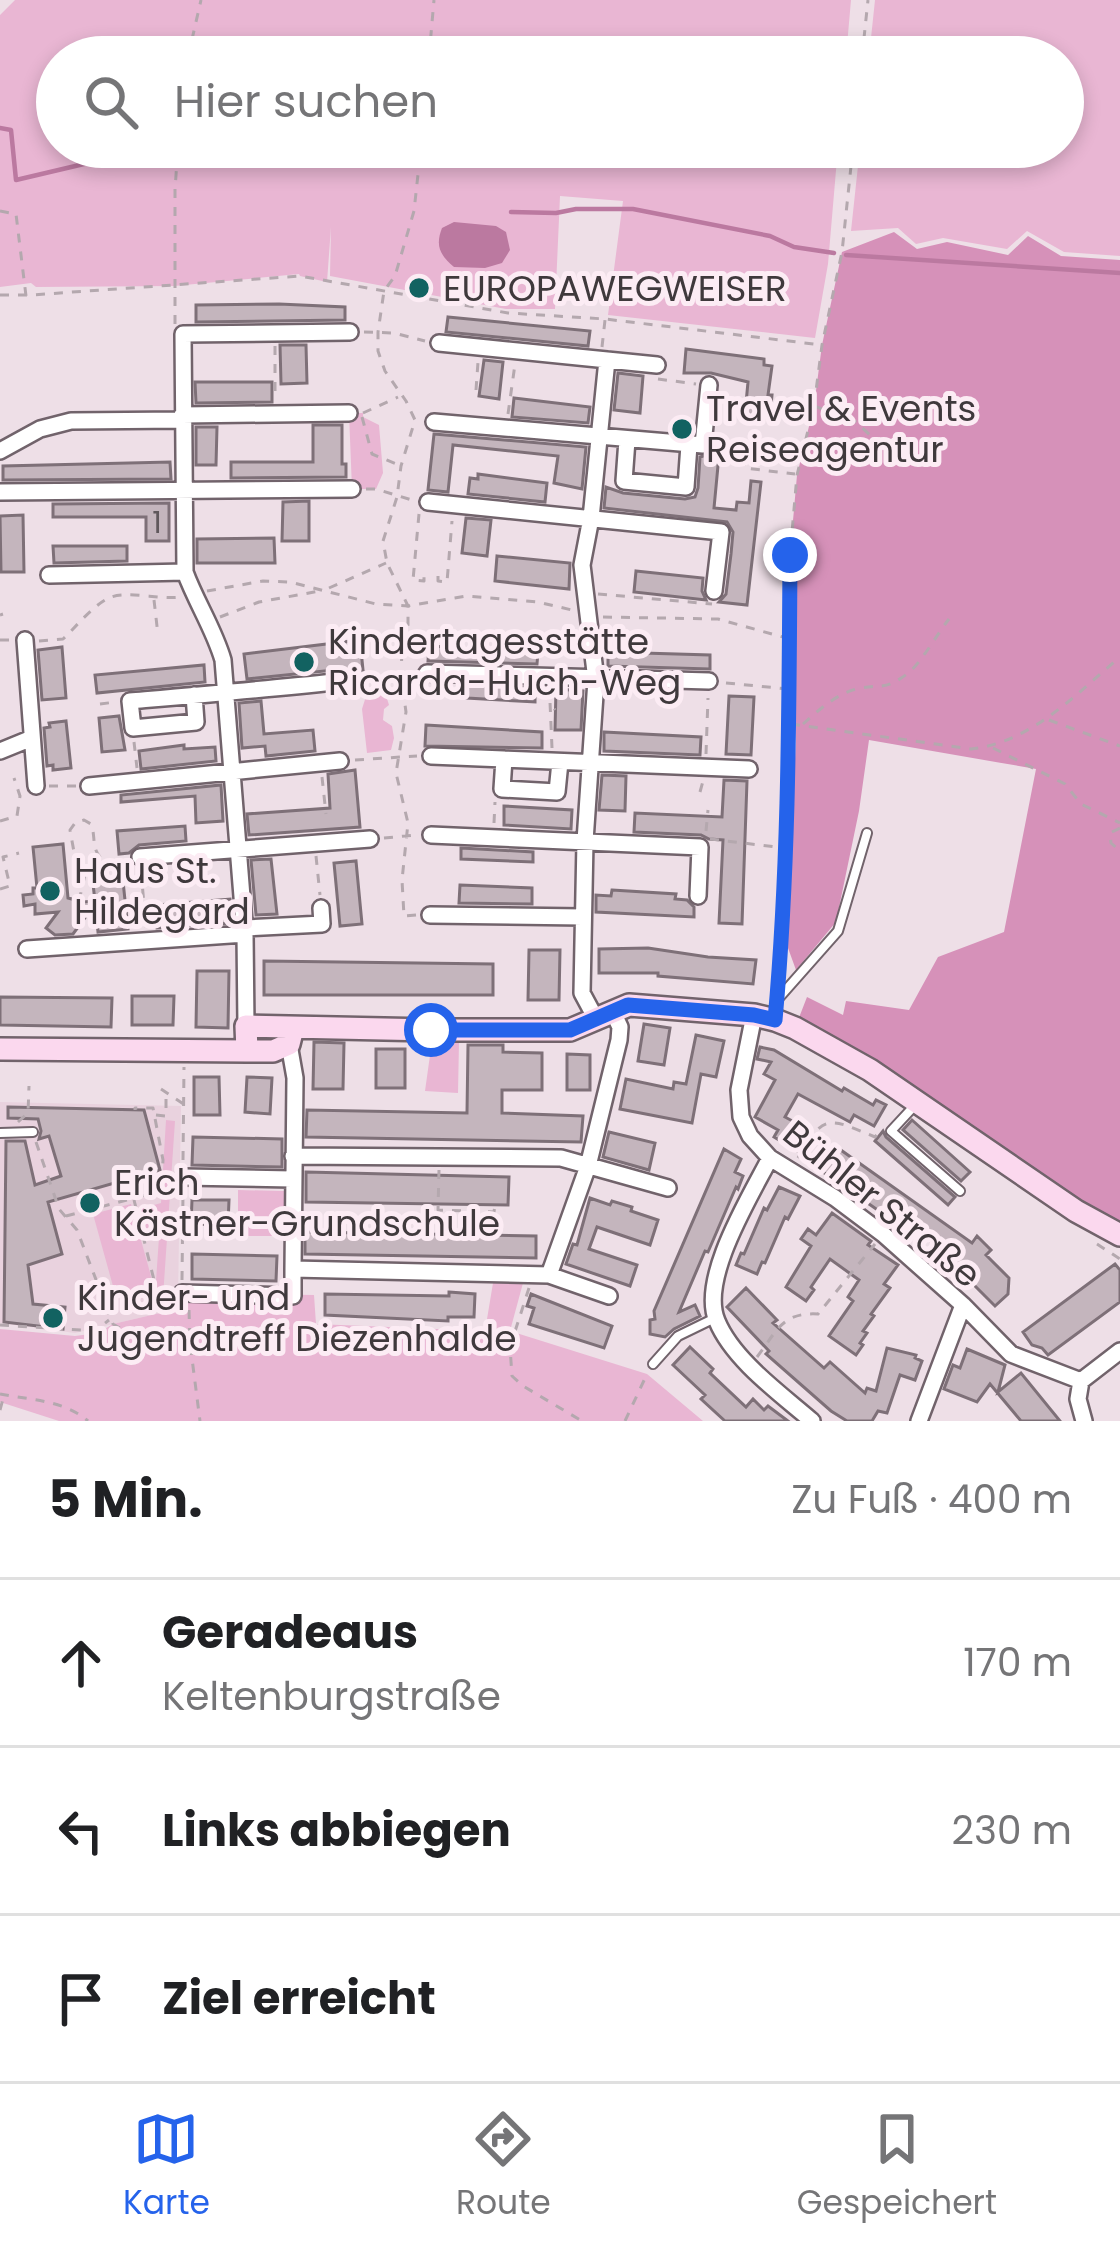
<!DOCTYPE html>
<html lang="de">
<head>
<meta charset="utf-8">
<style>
  body { margin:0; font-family:Poppins,sans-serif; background:#f2f2f2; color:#202124 }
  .stop { position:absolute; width:36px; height:36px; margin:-27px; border:9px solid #2563eb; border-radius:50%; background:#fff }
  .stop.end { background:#2563eb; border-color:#fff; box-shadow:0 3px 12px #0008 }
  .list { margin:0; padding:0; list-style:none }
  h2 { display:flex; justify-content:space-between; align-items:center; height:156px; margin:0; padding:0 48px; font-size:51px }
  h2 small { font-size:39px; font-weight:400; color:#757577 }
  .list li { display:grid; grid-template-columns:78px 1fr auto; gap:36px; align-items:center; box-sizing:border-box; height:168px; padding:0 48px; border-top:3px solid #e0e0e0 }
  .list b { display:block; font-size:45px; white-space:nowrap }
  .list p { margin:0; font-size:39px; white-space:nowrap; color:#757577 }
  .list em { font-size:39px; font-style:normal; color:#757577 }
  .icon { flex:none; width:66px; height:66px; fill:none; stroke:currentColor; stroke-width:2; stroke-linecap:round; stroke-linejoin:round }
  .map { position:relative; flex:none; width:1120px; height:1421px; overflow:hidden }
  .search { position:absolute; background:#fff; box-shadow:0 6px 18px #0003; left:36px; right:36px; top:36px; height:132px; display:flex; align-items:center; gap:30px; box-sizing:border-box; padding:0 42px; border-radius:66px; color:#757577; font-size:45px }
  .sheet { height:660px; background:#fff }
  nav { display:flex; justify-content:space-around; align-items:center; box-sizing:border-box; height:168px; border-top:3px solid #e0e0e0; background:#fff; font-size:33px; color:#757577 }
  nav a { display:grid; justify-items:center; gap:6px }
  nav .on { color:#2563eb }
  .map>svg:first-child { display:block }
  .built { fill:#e9d2de }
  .green { fill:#e9b6d3 }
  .forest { fill:#d691b9 }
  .water { fill:#bb79a0 }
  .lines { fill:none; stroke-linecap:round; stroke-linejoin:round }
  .stream { stroke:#bb79a0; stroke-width:4.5 }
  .building { fill:#c4b5bd; stroke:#7e7078; stroke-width:3 }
  .lane-casing { stroke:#71636b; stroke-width:12 }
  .street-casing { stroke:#71636b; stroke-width:20 }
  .secondary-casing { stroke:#71636b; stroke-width:26 }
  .path { stroke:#b4a8ae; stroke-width:3; stroke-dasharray:9 9; stroke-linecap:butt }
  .lane { stroke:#fff; stroke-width:8 }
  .street { stroke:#fff; stroke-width:15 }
  .secondary { stroke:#fbd8ee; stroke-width:21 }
  .route { stroke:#2563eb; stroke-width:15 }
  .poi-dot { fill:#126261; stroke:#fcecf4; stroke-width:4.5 }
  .labels { text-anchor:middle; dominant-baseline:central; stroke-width:10; stroke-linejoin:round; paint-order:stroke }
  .number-label { font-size:30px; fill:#60585c }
  .poi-label { font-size:36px; fill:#3f393c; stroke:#fcecf4; text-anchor:start }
  .street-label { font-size:36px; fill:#3f393c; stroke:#fcecf4 }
</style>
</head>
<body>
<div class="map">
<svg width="1120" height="1421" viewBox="0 0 1120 1421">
  <rect width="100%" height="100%" fill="#eedfe7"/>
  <path class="built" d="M0,1102L181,1106L178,1300L173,1310L75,1333L0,1323Z"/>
  <path class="green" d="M15,0H851L846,57H57V147H838L828,264L815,338L608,315L623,201L560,196L555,309H506L330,276L331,227L327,282L300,276L299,274L174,286L36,287L31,283L0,287V15Z
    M875,0H1120V256L1064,252L1027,231L1007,249L943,238L916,244L898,228L851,231L860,147H1063V57H869Z
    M349,413H363V417L379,425L383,473L376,489H352Z
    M384,689L389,705L384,709L383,720L392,726L394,738L391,750L367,753L362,709L368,690Z
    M432,1041L459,1042L458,1093L425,1091Z
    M166,1120L175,1121L163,1297L155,1296L159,1237L149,1238L140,1209L161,1203Z
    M238,1190L284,1191V1236H238Z
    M131,1204L154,1287L116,1297L93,1214Z
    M493,1283H523L510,1331L647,1374L703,1421H59L0,1402V1329L75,1336L98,1333L113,1324L173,1310L182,1293L314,1295L316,1324L485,1331Z"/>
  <path class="forest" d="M894,232L917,249L947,242L1008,255L1028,236L1061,256L1120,260V1235L795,1028L807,997L843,1015L846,1001L909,1010L938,957L1004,932L1036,769L869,740L859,811L836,922L796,970L784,937L796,743L790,555L797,475L814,406L822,345L842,252Z"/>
  <path class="water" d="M454,222L496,226L506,232L510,250L502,263L485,268L454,267C440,255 435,246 442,228Z"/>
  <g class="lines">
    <path class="stream" d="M0,128L11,130L16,180L156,147
      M511,212L556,213L576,209H633L770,236L794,247L834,253
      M846,255L1120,273"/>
  </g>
  <path class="building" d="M279,304L345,307V320L196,322V305Z
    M448,317L590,331L588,346L446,332Z
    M280,345H306L307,383L281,384Z
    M686,349L764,359V365L772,366L768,395H772L770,416L745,414L748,382L711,373H684Z
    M484,360L503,362L499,399L479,396Z
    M618,373L643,376L640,413L614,410Z
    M195,382H272V402L196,403Z
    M514,398L590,407L588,423L512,417Z
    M313,425H342V464H346V477L231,478V462H313Z
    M196,427H217L216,465H196Z
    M434,434L586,447L582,489L554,483L558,456L453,445L448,492L428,490Z
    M710,454L719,455L714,508L736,510L737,502L749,503L751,481L761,482L747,605L719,602L726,594L731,554L733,532L727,522L604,508L606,487L623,493L685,499L695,497L698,488L700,457Z
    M170,462L171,479L3,480V466Z
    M478,474L547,483L545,502L468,494L470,478L478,479Z
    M309,501V541H282L283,502Z
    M169,503V541H146V517H53V504Z
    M23,515L24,572H1L0,516Z
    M466,518L491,520L487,556L462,553Z
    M274,538L275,563H197V539Z
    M53,546H127V561L54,563Z
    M497,556L570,563L569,589L495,581Z
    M636,571L703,578L702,591L706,600L634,592Z
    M360,640L363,670L342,673L334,670L247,679L244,654Z
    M429,646L538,652L537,664L428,661Z
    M62,647L66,698L42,700L38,650Z
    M608,652L710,655V669L608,666Z
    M204,665L205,682L97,693L95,675Z
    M468,686L535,688V702L467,698Z
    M556,689L583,691L581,730H555Z
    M729,696L754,697L751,755L726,754Z
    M261,701L264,734L313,730L315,751L266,756L265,746L242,748L239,703Z
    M119,716L125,750L102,752L99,718Z
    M66,721L71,768L53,770V765L47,766L44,728L50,727L49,723Z
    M426,725L542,732V748L425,746Z
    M604,732L701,737L700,755L604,751Z
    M184,745V749L215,747L216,761L141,769L139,751Z
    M355,770L360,827L249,835L247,814L330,808L328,774Z
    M602,775L626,776L625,811L599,810Z
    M724,780L747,781L742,924L719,923L723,840L709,839L701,835L634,832L635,813L722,817Z
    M221,785L223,821L196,823L195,796L121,802V795Z
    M504,806L572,810L571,829L504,825Z
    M185,826L186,841L139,845L129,853L119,854L117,831Z
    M63,844L68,898L83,902L95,901L93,884L123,881L128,929L98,932L95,904L73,934L55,935L46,928L58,912L35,914V904L24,906L23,895L33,894V888H37L33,847Z
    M461,848L533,852V862L461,859Z
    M271,859L277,914L256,915L251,860Z
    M356,861L362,924L340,926L334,863Z
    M460,885L532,888V904L459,903Z
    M612,890L676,894L675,899L687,900L694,907V917L596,912V895L611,896Z
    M230,899L232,923L157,928L155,905Z
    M648,948L708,957L756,960L753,984L658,976V973H599V949Z
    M529,950H560L559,1000H528Z
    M264,961L493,964V995H264Z
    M197,971H229L228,1028L196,1027Z
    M132,996H174L173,1025H132Z
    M0,997L112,998L111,1027L0,1025Z
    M644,1024L670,1028L664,1065L638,1061Z
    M696,1035L724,1041L716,1077L701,1074L692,1123L620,1109L626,1079L673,1089L674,1082L686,1084Z
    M314,1042L344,1043L343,1089H313Z
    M468,1045H503V1052L542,1053V1090H502V1113L583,1116L581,1142L306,1137L307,1110L467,1113Z
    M760,1047L774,1050L842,1091L844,1088L873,1105L876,1100L886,1105L874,1126L854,1115L850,1122L798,1094L785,1117L809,1130L797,1151L774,1137L778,1130L755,1117L775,1080L764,1074L771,1062L757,1059Z
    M376,1049H405V1088H376Z
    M567,1054L590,1055V1090H567Z
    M194,1077H219L220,1115H194Z
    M247,1077L272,1078L270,1114L245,1112Z
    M8,1107L144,1110L160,1170L48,1202L62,1254L28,1265L33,1304L65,1307L63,1329L4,1322L6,1141H25L35,1185L61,1176L49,1136L39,1139L41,1131L38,1119L8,1118Z
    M912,1120L970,1172L961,1181L903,1130Z
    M883,1131L886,1137L955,1197L948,1205L875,1141Z
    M609,1132L655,1143L649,1170L603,1157Z
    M193,1137L282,1139V1167L192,1165Z
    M838,1148L972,1243L977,1236L991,1250L986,1255L1009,1278L1008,1294L995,1306L919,1230L915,1236L823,1172Z
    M724,1149L741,1159L735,1172L743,1176L738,1189L736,1187L708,1252L705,1251L679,1312L695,1305L700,1316L674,1329L665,1337L650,1334V1320L655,1319L654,1311Z
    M306,1172L509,1177L508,1205L306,1202Z
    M779,1187L800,1196L788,1219L785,1217L765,1263L762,1262L757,1274L736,1265L741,1253L744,1254L764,1208L767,1210Z
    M590,1198L610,1205L612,1201L632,1207L631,1211L658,1220L650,1245L597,1227L589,1249L637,1265L630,1286L566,1264L573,1244L577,1245Z
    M192,1200H229L228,1225L191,1224Z
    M832,1213L871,1241L868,1245L898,1265L884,1284L890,1288L871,1314L874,1316L863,1331L867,1333L860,1343L863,1345L856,1355L829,1336L853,1301L848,1297L859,1280L830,1259L811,1287L814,1290L806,1301L786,1287L811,1246L801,1239L808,1229L816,1235Z
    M305,1232L536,1236V1258L305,1254Z
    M192,1254L277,1256L276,1281L192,1279Z
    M1115,1264L1120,1270V1302L1048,1355L1042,1348L1032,1345L1023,1332Z
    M746,1288L777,1320L773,1323L824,1368L830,1362L865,1393L867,1388L876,1391L887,1348L916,1355L915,1358L922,1361L915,1380L900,1375L887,1413L878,1411L872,1421H847L831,1411L766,1354L769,1351L727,1307Z
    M449,1292L475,1294L474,1317H448V1321L325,1315V1294L449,1296Z
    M531,1294L612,1326L604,1348L529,1324L534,1308L527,1306Z
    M690,1347L713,1369L710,1373L746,1407L753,1399L764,1410L768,1406L788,1421H725L701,1399L705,1395L673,1365Z
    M967,1349L1005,1365L998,1392L1021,1373L1060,1421H1021L990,1384L977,1402L944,1389L953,1365L960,1368Z"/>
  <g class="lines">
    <g class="lane-casing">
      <path id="lane" d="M777,998L781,953
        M776,1015L777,1000L838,931L867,833
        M917,1103L891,1131L960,1191
        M0,1133L33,1132
        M653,1364L678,1336L715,1318"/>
    </g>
    <g class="street-casing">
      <path id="street" d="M439,343L657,365
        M182,415L349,413
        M434,422L703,445L709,385
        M627,440L624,481L686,487L689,445
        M0,451L40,429L71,421L182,420
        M0,492L352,489
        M428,502L721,532L714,591
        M49,575L185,572
        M25,640L36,786
        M427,673L709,681
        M194,695L196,722L133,728L130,701C198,695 267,689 335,682
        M0,751L32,738
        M431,756L749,769
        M504,759L502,789L557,792L560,762
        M89,786L340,761
        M431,835L700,847L698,896
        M140,857L370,839
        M430,915L583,917
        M245,928L322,924L321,908
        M27,949L245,934
        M754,1015L739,1090L741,1117L750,1136L770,1158L835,1198L883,1234L963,1305L1011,1354L1081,1381
        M596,1019L582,993L585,841L596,680L582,565L591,518L607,360
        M246,1026L245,934L223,660C214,629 196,602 185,572L183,334L350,332
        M289,1044L295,1078L293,1269L549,1275L588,1166L619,1040L620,1027L613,1012
        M293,1156L561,1158L668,1188
        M770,1158C750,1197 699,1279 717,1321C733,1360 781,1394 812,1421
        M183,1177L292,1179
        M549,1275L609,1296
        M182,1293L293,1296V1269
        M919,1421L963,1305
        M1084,1421L1078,1399L1081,1381L1120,1351"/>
    </g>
    <g class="secondary-casing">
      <path id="secondary" d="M0,1049L247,1051L246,1026L431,1030H570L629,1005L754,1015L775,1020L795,1028L870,1070L1076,1211L1120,1235
        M247,1051H273L289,1044L293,1028"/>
    </g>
    <path class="path" d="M188,57L201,0
      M429,57L434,0
      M862,57L868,0
      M0,211L16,214L26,296
      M0,295H31L300,276L508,313L605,319L822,345
      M175,324V189L178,147
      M364,332L394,333L425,341
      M275,346V396
      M602,347L605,320
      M658,379L696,384
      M476,390L478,362
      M814,406L856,422L872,437L915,460
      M363,413L398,397
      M508,414L515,364
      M362,417L372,454L399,465
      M717,446L744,448V468L795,474
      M366,489H376L415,501
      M419,514L413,580L424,581V575
      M438,576V581L447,582L452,521
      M329,588L386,563
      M207,591L263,581L290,582L376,604L408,606L466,596L538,602L576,611
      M598,594L712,604
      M154,600L158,635
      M0,615L3,614
      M220,617L259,602L320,591
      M603,617L718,619L790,639
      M0,640H12
      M39,641L63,639C76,627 92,606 109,598C125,590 160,600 181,597
      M351,680L413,674
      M726,683L788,689
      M100,704L116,702
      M1049,720L1120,746
      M791,724L971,749C1032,742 1075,695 1120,657
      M803,724C820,709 838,692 861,688C885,684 885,690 907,674C919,666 938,633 949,619
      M134,742L137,768
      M552,748L550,702L555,710
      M993,748L1065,784L1081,804L1120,823
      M706,754L708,698
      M355,760L417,756
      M322,777L326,814
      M49,786H76
      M700,792L703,781
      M0,821L17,816L20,796L14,778
      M494,823L495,802
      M1120,828L1110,833L1111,843L1120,851
      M706,831L708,810
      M384,838L416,835
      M710,839L784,848
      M316,856L320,895
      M141,871L146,927
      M0,889L10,886L3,857L19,853
      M79,901L86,870L100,864L101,858C91,848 96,836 91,824L84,820L75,823L70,830L74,852L86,870
      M416,915L404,916L402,880L408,823L396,773L406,712L401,675L402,650L408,625V606L387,563L383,541L397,497L401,466L415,420L406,401L385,371L378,351V332L384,291L395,276L414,211L421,147
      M781,943L790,724V555L797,475L814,406L822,345L842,252L853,147
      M161,1089L185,1105
      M156,1115L166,1116V1092
      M18,1122L28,1113L29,1086
      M36,1142L59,1209L77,1230L113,1324L132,1335L160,1344L190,1343
      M798,1158C824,1112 829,1118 875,1137L879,1132
      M183,1160L184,1067
      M439,1170L438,1210L494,1212L495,1205
      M134,1200L155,1284
      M66,1216L161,1191L163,1160L153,1108H135V1110
      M1097,1244L1120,1259
      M182,1280L183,1193
      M529,1288L510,1347L512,1376L523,1386L582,1421
      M189,1310L190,1343L200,1421
      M0,1325L95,1331L109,1320
      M757,1357C777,1331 782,1312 818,1314L875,1244
      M0,1394C30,1400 64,1400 88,1421
      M0,1410L4,1395
      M625,1421L647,1374"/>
    <use href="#lane" class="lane"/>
    <use href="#street" class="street"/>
    <use href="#secondary" class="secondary"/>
  </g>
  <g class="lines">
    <path class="route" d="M431,1030H570L628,1005L754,1015L775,1020C789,866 789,710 790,555"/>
  </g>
  <g class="poi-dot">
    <circle cx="419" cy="288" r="12"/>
    <circle cx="682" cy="429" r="12"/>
    <circle cx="304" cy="662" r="12"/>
    <circle cx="50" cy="891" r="12"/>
    <circle cx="90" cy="1203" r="12"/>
    <circle cx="53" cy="1318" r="12"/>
  </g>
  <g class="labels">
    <g class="number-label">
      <text x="157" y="522">1</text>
    </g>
    <g class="poi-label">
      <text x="443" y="288">EUROPAWEGWEISER</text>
      <text x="706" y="408">Travel &amp; Events<tspan x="706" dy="41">Reiseagentur</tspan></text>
      <text x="328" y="641">Kindertagesstätte<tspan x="328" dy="41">Ricarda-Huch-Weg</tspan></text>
      <text x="74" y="870">Haus St.<tspan x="74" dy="41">Hildegard</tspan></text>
      <text x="114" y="1182">Erich<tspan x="114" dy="41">Kästner-Grundschule</tspan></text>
      <text x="77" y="1297">Kinder- und<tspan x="77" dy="41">Jugendtreff Diezenhalde</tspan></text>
    </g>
    <g class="street-label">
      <text transform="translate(882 1204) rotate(39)">Bühler Straße</text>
    </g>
  </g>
</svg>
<div class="stop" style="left:431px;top:1030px"></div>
<div class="stop end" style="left:790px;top:555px"></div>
<div class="search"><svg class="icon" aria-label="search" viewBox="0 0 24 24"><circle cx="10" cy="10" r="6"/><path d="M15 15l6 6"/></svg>Hier suchen</div>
</div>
<section class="sheet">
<h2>5 Min.<small>Zu Fuß · 400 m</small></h2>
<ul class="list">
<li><svg class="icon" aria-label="ahead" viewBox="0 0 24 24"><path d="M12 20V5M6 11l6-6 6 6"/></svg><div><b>Geradeaus</b><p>Keltenburgstraße</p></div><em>170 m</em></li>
<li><svg class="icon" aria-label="left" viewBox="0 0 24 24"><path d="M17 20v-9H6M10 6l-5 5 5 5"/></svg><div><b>Links abbiegen</b></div><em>230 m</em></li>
<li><svg class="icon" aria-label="arrive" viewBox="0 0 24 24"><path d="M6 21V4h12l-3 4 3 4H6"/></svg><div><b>Ziel erreicht</b></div></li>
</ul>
</section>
<nav>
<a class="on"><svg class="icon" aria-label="map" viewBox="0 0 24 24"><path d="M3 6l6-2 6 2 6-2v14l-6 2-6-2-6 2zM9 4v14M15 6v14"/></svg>Karte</a>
<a><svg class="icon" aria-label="directions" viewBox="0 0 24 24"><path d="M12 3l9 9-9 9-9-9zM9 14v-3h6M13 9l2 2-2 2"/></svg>Route</a>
<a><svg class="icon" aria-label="saved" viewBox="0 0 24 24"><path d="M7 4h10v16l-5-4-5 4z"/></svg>Gespeichert</a>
</nav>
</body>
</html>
